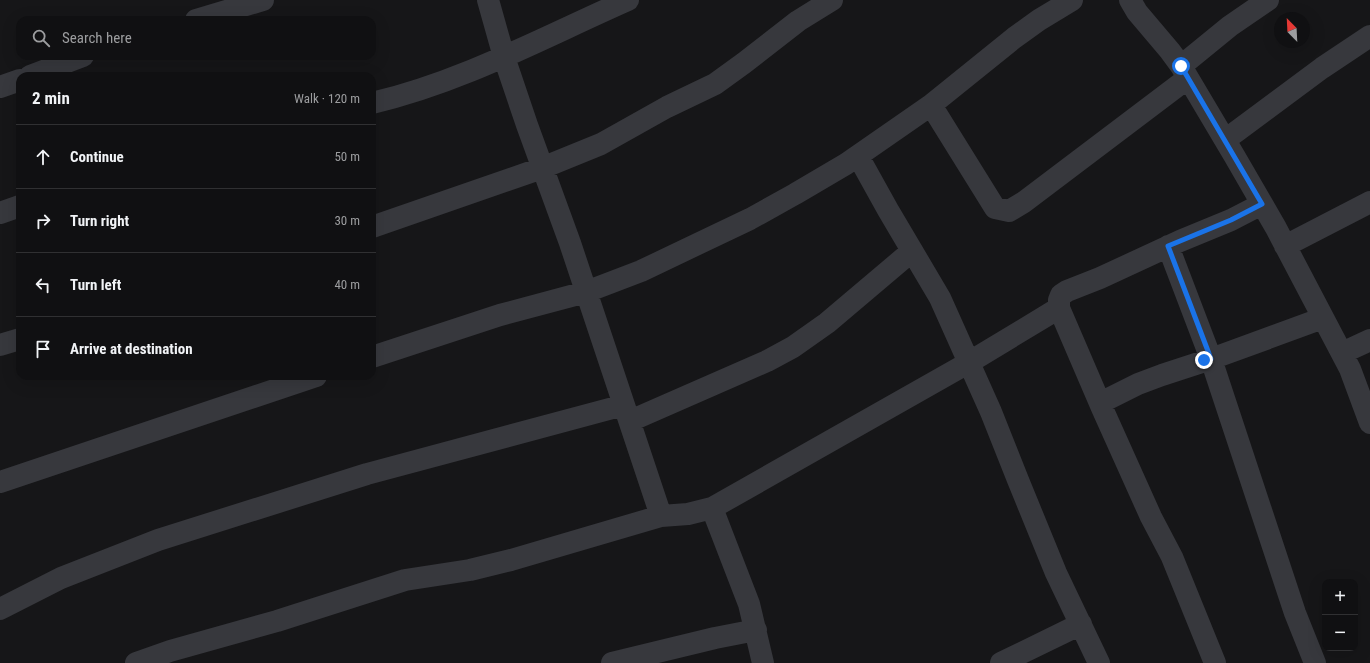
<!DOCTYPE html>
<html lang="en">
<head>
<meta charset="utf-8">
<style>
  body { margin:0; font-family:"Roboto Condensed",sans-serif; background:#1e1e20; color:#f1f3f6 }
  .controls { position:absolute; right:12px; bottom:12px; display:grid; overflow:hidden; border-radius:8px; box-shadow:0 4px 16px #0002 }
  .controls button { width:36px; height:36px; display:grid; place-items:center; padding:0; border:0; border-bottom:1px solid #303032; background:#101012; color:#f1f3f6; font:20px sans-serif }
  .compass { position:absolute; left:1274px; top:12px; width:36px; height:36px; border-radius:50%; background:#101012; box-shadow:0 4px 16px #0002; rotate:336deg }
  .stop { position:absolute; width:12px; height:12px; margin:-9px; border:3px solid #1a73e8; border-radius:50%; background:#fff }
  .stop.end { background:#1a73e8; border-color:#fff; box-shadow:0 1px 4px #0008 }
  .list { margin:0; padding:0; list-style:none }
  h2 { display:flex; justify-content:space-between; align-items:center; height:52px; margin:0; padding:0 16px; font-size:17px }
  h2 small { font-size:13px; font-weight:400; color:#9c9d9f }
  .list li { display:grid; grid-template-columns:26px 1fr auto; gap:12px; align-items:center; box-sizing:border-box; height:64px; padding:0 16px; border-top:1px solid #303032 }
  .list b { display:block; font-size:15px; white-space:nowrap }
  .list em { font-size:13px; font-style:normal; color:#9c9d9f }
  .icon { flex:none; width:22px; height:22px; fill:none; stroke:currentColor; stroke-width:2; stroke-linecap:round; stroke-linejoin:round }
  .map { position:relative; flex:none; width:1370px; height:663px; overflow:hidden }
  .search { position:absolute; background:#101012; box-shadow:0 4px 16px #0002; left:16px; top:16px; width:360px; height:44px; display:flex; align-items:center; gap:10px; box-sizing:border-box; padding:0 14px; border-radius:12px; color:#9c9d9f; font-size:15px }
  .panel { position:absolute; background:#101012; box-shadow:0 4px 16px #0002; left:16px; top:72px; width:360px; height:308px; border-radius:12px }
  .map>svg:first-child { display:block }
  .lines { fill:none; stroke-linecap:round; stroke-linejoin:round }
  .minor { stroke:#37383d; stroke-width:22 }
  .route { stroke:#1a73e8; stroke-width:5 }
</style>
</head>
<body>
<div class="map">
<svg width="1370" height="663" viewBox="0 0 1370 663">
  <rect width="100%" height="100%" fill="#161618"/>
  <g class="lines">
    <path class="minor" d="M488,0L504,57L527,125L570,243L661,516L688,514L712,508L749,604L763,663
      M1130,0L1137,12L1170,51L1181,66L1235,157L1276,228L1350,369L1370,423
      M196,20L263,0
      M1181,66L1230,26L1268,0
      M30,76L83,56
      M0,87L20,80
      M372,103C462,82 544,37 628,0
      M931,105L995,208L1009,211L1024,202L1188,78
      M1225,140L1322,68L1370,36
      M858,156L888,210L940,298L991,412L1018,480L1056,573L1099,663
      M0,213L20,206
      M372,227L542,168L601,144L667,107L715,84L744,63L798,21L832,0
      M1168,246L1211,359L1295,613L1315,663
      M1285,246L1370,202
      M0,345L20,339
      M1342,353L1370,340
      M372,357L500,315L586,292L641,271L750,219L795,194L846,164L931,105L1014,38L1039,20L1072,0
      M1100,403L1138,384L1162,375L1211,359L1323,318
      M630,421L767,361L793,347L827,323L912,251
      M0,482L316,376
      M712,508L968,363L1059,308
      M0,609L61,578L158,540L367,474L624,405
      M136,663L170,651L277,621L405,580L470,570L511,560L661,516
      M612,663L715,638L756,630
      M1001,663L1081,624
      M1215,663L1172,557L1151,517L1102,408L1059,308V300L1061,295L1067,291L1100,278L1180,241L1231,220L1262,204"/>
  </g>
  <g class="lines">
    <path class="route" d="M1181,66L1262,204L1231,220L1168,246L1211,359L1204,360"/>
  </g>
</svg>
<div class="controls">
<button>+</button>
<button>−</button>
</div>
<svg class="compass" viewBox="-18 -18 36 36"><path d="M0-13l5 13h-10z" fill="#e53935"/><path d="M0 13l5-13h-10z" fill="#9c9d9f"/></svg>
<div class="stop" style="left:1181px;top:66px"></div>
<div class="stop end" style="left:1204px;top:360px"></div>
<div class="search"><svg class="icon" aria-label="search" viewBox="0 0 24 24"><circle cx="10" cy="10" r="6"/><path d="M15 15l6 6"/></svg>Search here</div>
<section class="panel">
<h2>2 min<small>Walk · 120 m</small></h2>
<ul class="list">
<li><svg class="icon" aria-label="ahead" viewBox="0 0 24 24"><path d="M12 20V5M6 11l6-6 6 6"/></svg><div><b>Continue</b></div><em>50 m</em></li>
<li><svg class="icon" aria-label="right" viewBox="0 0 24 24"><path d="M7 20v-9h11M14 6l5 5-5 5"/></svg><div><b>Turn right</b></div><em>30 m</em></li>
<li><svg class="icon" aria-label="left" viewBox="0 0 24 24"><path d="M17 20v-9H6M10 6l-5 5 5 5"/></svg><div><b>Turn left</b></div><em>40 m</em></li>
<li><svg class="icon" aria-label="arrive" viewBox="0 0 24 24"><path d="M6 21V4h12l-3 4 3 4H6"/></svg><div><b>Arrive at destination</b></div></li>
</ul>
</section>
</div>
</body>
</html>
